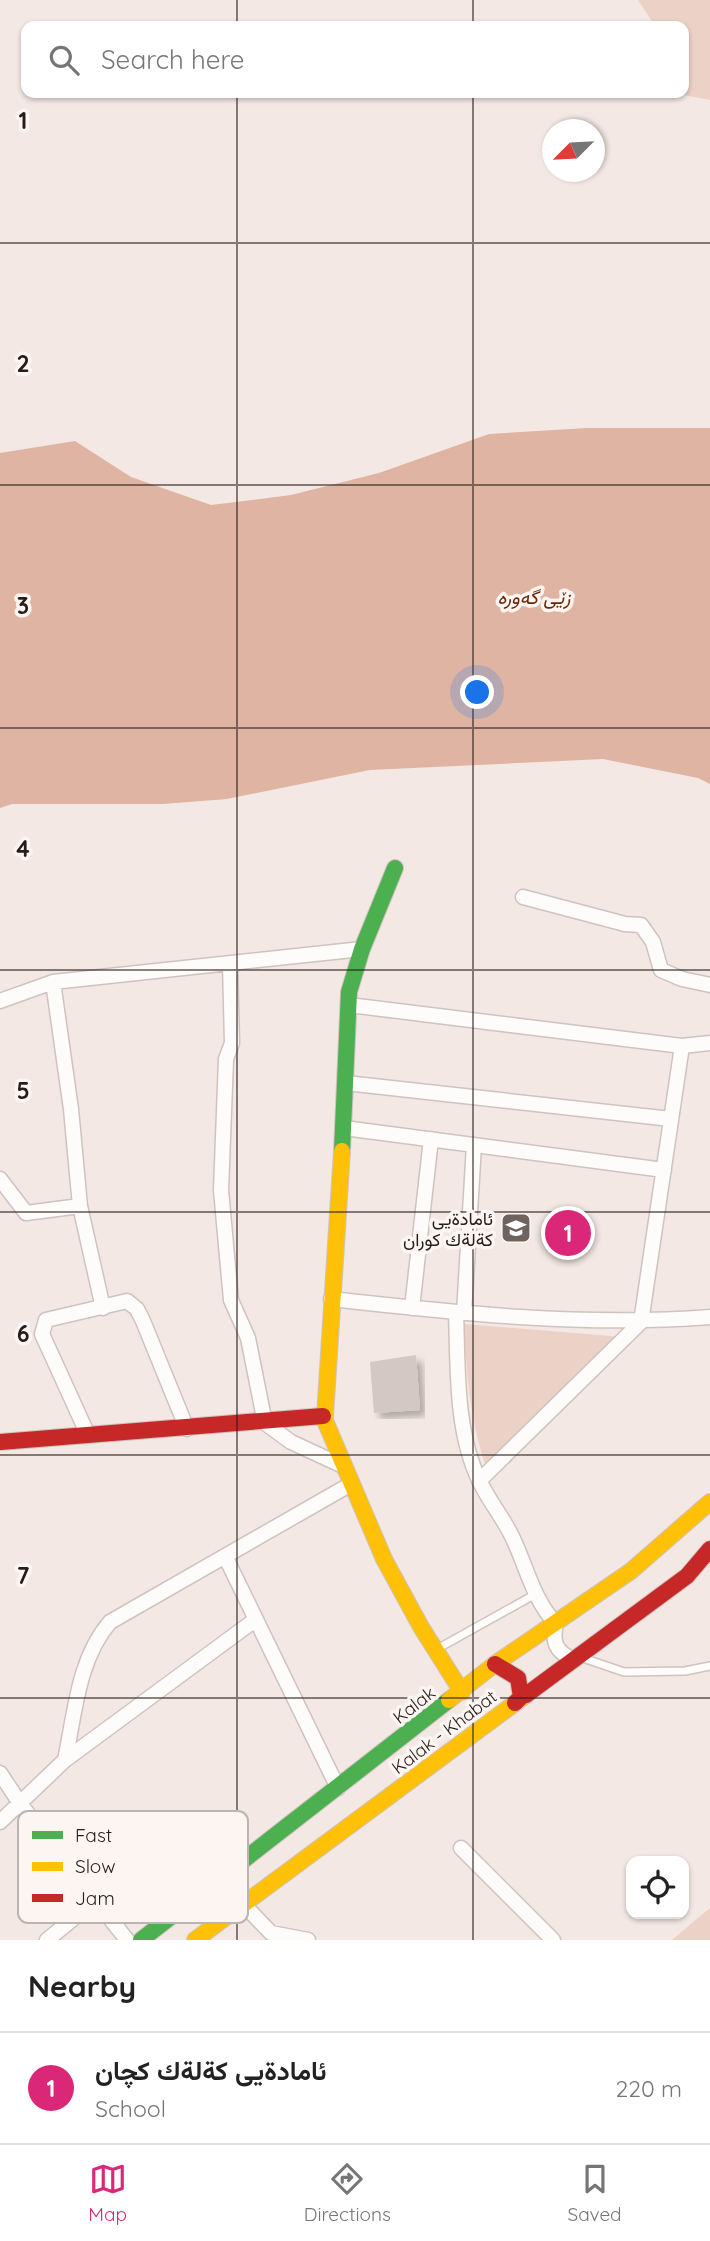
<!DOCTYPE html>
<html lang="en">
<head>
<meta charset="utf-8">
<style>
  body { margin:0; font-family:Quicksand,Vazirmatn,sans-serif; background:#f6f6f6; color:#222 }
  .controls { position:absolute; right:21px; bottom:21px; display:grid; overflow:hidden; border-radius:14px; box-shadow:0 2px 5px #0004 }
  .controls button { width:63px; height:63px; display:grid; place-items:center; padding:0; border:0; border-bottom:2px solid #e0e0e0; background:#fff; color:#222; font:35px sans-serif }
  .compass { position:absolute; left:542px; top:119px; width:63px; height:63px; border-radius:50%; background:#fff; box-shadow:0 2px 5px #0004; rotate:246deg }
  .you { position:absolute; left:478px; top:693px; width:24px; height:24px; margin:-18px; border:5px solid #fff; border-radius:50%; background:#1a73e8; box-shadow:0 0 0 10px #1a73e833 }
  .badge { display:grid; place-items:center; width:46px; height:46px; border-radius:50%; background:#db2777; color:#fff; font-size:23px; font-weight:700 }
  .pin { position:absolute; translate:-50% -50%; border:4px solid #fff; box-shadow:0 2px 7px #0006 }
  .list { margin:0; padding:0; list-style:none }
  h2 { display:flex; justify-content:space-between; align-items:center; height:91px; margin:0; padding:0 28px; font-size:30px }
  h2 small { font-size:23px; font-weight:400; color:#767676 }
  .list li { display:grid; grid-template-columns:46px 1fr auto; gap:21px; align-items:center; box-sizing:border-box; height:112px; padding:0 28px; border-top:2px solid #e0e0e0 }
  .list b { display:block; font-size:26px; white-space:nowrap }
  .list p { margin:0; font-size:23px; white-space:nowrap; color:#767676 }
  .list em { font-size:23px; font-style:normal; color:#767676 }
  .icon { flex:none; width:38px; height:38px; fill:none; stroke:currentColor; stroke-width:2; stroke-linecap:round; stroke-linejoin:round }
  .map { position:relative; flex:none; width:710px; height:1940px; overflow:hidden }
  .search { position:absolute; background:#fff; box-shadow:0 2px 5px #0004; left:21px; right:21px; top:21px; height:77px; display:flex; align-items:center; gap:18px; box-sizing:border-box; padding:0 24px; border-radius:14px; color:#767676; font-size:26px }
  .sheet { height:203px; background:#fff }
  nav { display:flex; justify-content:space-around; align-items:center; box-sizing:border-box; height:98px; border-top:2px solid #e0e0e0; background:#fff; font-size:19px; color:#767676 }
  nav a { display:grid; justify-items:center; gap:4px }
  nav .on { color:#db2777 }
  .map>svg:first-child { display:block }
  .green { fill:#ecd1c6 }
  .water { fill:#dfb4a3 }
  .building { fill:#d3c8c3; filter:url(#shadow) }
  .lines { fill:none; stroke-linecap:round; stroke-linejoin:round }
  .lane-casing { stroke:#cec3be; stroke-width:10 }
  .street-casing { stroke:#cec3be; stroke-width:17 }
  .fast-casing { stroke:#cec3be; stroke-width:18 }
  .slow-casing { stroke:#cec3be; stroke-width:18 }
  .jam-casing { stroke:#cec3be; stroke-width:18 }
  .lane { stroke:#fdfcfb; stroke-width:7 }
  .street { stroke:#fdfcfb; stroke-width:14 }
  .fast { stroke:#4caf50; stroke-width:16 }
  .slow { stroke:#ffc107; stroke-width:16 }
  .jam { stroke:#c62828; stroke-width:16 }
  .grid { fill:none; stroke:#281c17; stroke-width:2; stroke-opacity:0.55 }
  .labels { text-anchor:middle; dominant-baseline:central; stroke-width:7; stroke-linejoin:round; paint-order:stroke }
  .poi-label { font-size:18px; fill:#281c17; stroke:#fdf5f2; text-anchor:end }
  .street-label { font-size:18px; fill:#281c17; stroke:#fdf5f2 }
  .water-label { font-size:19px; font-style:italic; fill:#6a2703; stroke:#fdf5f2 }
  .key { fill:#fdf5f2; stroke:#bdb4b0; stroke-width:2 }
  .key-label { font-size:19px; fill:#281c17 }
  .grid-label { font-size:23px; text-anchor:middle; font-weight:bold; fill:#281c17; stroke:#fdf5f2; stroke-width:7; stroke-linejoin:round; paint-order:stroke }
</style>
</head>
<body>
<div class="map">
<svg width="710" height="1940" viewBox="0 0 710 1940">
  <defs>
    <filter id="shadow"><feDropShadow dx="6" dy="6" stdDeviation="3.5" flood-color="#0004"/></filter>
  </defs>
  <rect width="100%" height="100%" fill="#f3e8e3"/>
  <path class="green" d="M638,0H710V100L678,94L684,93V26H655Z
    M464,1324L623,1337L488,1472C470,1423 467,1376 464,1324Z
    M710,1908V1940H672Z"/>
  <path class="water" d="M587,428H710V784L698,778L603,759L370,770L227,799L163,804H12L0,808V453L75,441L131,477L211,505L291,495L379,473L489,434Z"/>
  <path class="building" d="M416,1355L420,1410L374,1413L370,1362Z"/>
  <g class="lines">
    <g class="lane-casing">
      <path id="lane" d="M437,1649L534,1595
        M583,1658L624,1672L685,1671L710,1666"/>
    </g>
    <g class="street-casing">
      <path id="street" d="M523,897L625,924L641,925L653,942L661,970L682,979L710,985
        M230,964L232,1043L226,1059L221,1190L231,1300L248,1338L265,1423L291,1442L343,1466
        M53,982L71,1109L80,1206L103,1308
        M0,1001L53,982L362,949
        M349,1005L682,1046L710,1043
        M346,1083L671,1119
        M344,1128L664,1170
        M0,1179L26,1213L80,1206
        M331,1299C457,1313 583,1327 710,1317
        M412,1308L431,1139
        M456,1312C458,1366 455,1432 480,1482C490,1503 506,1521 515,1543C528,1572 534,1600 556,1624C552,1641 555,1651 572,1659L577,1657
        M464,1313L474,1145
        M88,1435L42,1334L46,1320L127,1301L137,1309L143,1321L187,1429
        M479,1481L641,1322L682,1046
        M226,1558L338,1788
        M65,1760C75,1713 78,1659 110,1622L351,1484
        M0,1773L21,1805L127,1940
        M0,1822L65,1760L255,1620
        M461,1848L553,1940
        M244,1905L271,1933L308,1940
        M47,1940L96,1900"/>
    </g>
    <g class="fast-casing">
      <path id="fast" d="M342,1151L349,992L362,949L395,868
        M141,1940L449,1700"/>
    </g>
    <g class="slow-casing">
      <path id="slow" d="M323,1416L384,1559L421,1627L462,1692
        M325,1416L342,1151
        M449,1700L495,1664L631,1571L710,1502
        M195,1940L526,1695"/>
    </g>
    <g class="jam-casing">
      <path id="jam" d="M0,1442L323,1416
        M495,1664L518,1678L521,1697L515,1703
        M526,1695L687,1576L710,1549"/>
    </g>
    <use href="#lane" class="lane"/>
    <use href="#street" class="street"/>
    <use href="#fast" class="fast"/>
    <use href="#slow" class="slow"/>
    <use href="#jam" class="jam"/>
  </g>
  <path class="grid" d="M237,0V26M473,0V26M237,93V1940M473,93V1940M0,243H710M0,485H710M0,728H710M0,970H710M0,1212H710M0,1455H710M0,1698H710"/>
  <defs>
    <g id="school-square" transform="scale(1.575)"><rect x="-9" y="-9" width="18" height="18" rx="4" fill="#6f635e" stroke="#fdf5f2"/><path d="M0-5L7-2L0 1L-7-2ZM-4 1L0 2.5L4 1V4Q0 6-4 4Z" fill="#fff"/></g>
  </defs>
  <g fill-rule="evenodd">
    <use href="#school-square" x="516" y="1228"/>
  </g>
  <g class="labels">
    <g class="poi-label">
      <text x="493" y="1218">ئامادةيى<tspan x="493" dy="21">كةلةك كوران</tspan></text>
    </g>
    <g class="street-label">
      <text transform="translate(414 1705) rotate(-38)">Kalak</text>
      <text transform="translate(444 1732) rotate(-37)">Kalak - Khabat</text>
    </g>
    <g class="water-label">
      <text x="534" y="597">زێی گەورە</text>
    </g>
  </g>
  <rect x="18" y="1811" width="230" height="112" rx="10" class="key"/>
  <rect x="32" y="1831" width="31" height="8" fill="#4caf50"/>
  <rect x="32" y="1862" width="31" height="9" fill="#ffc107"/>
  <rect x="32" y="1894" width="31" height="8" fill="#c62828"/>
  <g class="key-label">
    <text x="75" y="1842">Fast</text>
    <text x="75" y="1873">Slow</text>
    <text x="75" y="1905">Jam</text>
  </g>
  <g class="grid-label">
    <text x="23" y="129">1</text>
    <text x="23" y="372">2</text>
    <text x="23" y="614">3</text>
    <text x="23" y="857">4</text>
    <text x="23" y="1099">5</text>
    <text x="23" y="1342">6</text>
    <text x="23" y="1584">7</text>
  </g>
</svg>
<div class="controls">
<button><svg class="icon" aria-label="locate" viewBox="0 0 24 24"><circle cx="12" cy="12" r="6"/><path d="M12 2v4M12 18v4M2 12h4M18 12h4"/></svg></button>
</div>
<svg class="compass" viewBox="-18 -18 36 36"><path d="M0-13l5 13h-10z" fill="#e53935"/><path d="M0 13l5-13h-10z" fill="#767676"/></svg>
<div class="you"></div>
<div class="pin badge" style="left:568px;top:1233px">1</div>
<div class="search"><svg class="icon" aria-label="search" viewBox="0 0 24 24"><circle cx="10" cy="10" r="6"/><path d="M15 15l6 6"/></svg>Search here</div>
</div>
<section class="sheet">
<h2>Nearby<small></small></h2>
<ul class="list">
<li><span class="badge">1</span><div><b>ئامادةيى كةلةك كچان</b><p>School</p></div><em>220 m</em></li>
</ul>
</section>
<nav>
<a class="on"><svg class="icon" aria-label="map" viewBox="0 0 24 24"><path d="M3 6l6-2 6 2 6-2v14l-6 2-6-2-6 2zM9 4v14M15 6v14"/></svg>Map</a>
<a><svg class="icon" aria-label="directions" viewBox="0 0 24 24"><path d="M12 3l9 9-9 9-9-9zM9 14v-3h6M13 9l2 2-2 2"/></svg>Directions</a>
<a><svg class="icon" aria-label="saved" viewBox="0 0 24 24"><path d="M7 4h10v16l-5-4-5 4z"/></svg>Saved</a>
</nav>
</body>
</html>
